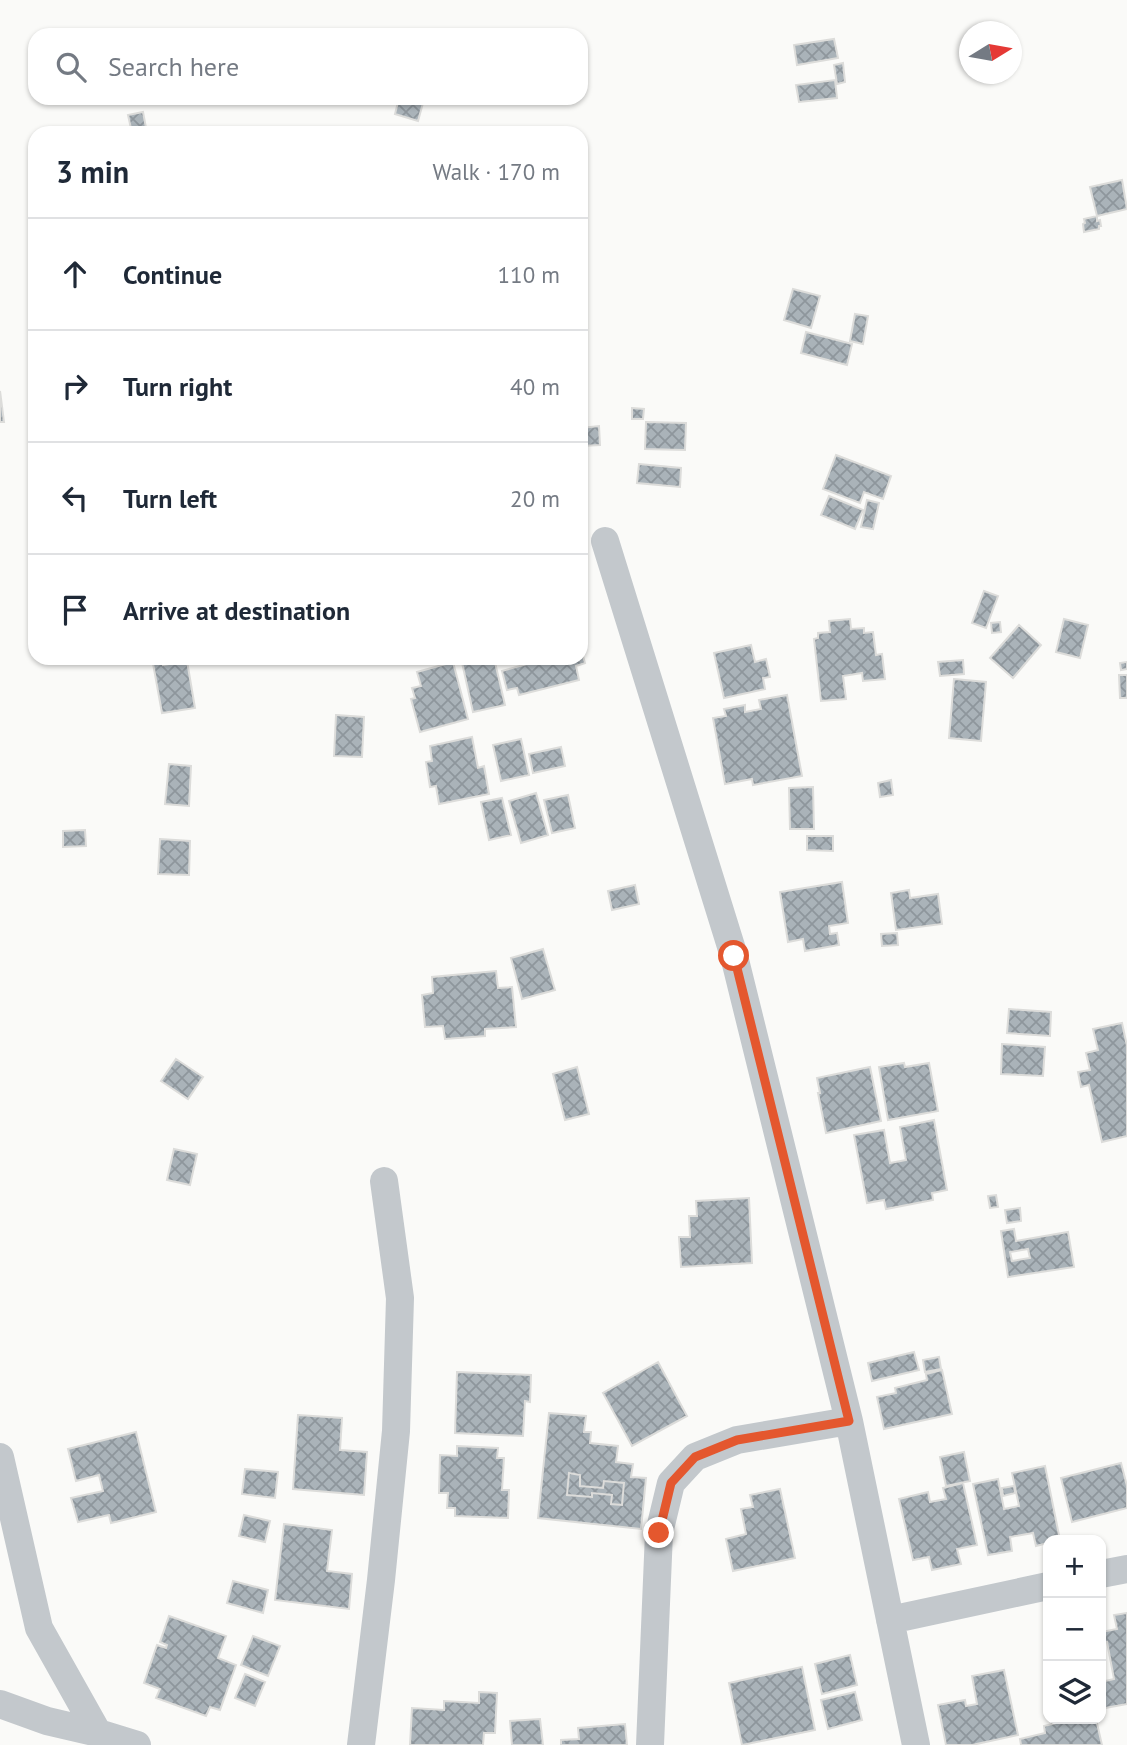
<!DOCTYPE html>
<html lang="en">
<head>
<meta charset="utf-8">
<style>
  body { margin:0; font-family:"PT Sans",sans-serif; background:#f2f2f3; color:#1f2937 }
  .controls { position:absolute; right:21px; bottom:21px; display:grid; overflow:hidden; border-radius:14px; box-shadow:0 2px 5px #0004 }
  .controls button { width:63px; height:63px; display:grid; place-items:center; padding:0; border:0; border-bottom:2px solid #e0e1e3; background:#fff; color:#1f2937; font:35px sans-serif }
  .compass { position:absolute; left:959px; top:21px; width:63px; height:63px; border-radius:50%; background:#fff; box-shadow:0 2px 5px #0004; rotate:79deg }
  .stop { position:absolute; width:21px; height:21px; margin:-16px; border:5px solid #e4572e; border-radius:50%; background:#fff }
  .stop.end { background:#e4572e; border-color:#fff; box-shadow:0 2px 7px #0008 }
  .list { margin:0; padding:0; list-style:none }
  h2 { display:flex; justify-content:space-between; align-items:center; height:91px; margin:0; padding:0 28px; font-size:30px }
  h2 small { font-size:23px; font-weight:400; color:#747a83 }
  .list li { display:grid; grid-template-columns:46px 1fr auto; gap:21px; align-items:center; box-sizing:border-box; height:112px; padding:0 28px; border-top:2px solid #e0e1e3 }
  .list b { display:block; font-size:26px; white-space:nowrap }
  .list em { font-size:23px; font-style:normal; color:#747a83 }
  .icon { flex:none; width:38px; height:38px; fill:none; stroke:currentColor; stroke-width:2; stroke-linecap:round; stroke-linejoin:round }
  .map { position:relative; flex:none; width:1127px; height:1745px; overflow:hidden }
  .search { position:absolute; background:#fff; box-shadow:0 2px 5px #0004; left:28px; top:28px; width:560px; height:77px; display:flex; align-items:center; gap:18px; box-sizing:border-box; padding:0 24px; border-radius:21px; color:#747a83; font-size:26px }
  .panel { position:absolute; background:#fff; box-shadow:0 2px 5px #0004; left:28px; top:126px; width:560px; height:539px; border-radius:21px }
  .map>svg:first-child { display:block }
  .building { fill:url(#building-cross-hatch); stroke:#dcdcda; stroke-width:2; fill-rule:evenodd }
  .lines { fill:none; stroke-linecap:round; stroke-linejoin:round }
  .street { stroke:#c3c8cc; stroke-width:28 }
  .route { stroke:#e4572e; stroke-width:9 }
</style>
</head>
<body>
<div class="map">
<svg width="1127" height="1745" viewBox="0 0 1127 1745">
  <defs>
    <pattern id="building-cross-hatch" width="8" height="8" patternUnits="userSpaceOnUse" patternTransform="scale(1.75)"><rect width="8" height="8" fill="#aab3b9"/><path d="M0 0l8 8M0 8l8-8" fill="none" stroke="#8e969c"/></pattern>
  </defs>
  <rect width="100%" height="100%" fill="#fafaf8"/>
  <path class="building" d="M834,39L838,58L797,65L794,45Z
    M843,63L845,82L837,84L834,65Z
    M835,80L837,98L799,102L796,85Z
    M399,98H405L423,103L418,121L395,114Z
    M143,112L147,133L169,128L170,133H132L128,115Z
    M1122,180L1127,209L1097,216L1090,187Z
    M1097,216V221L1100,220L1101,226H1099V229L1084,232L1083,224L1085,223L1084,219Z
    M793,289L820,296L811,328L784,320Z
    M855,314L868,316L863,344L850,341Z
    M806,332L852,344L847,365L801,353Z
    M0,391L4,422H0Z
    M632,408L644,409L643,419H632Z
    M646,422L686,423L685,450L645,449Z
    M599,426L600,445L581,446V428Z
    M836,455L891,476L883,499L864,492L860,503L823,489Z
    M639,464L681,468L680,487L637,483Z
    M829,496L863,510L855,529L821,515Z
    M867,500L879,503L873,529L861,527Z
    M984,591L998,596L986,628L972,623Z
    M850,619L851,629L864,628V633L873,632L876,655L882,654L885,679L863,681L862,673L843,676L846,699L821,701L814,639L818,638V633L830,632L829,621Z
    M1064,619L1088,625L1080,658L1056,652Z
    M1000,622L1001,632L992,633L991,623Z
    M1019,625L1041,645L1013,678L990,658Z
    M751,645L755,662L766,659L770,677L763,678L765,689L724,698L714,653Z
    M581,649L585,663L576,666L579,680L519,695L517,688L507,690L502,671L538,661L537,658H581Z
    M152,658H162L163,665L187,661L195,708L162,713Z
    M461,658H494L505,705L473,712Z
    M501,658H523L502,663Z
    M963,660L964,674L940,676L938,662Z
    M453,662L468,719L420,732L411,699L415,698L412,688L421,686L417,672Z
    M1127,662V669L1121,670L1120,663Z
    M1119,675H1127V698H1120Z
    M954,679L986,682L981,741L949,738Z
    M787,695L802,776L753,785L752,779L725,784L713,718L726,716L724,709L745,705V712L761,709L759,700Z
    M336,715L364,717L362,757L334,756Z
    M472,737L478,768L484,766L489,794L439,804L436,786L430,787L426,762L432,761L430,746Z
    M521,739L529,775L501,781L493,745Z
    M561,747L565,766L533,773L529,754Z
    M169,764L191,766L189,806L165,804Z
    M891,780L893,795L880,797L878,783Z
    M813,787L814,829H790L789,788Z
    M536,793L548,835L521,843L509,801Z
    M568,795L575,828L552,833L544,800Z
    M502,798L511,835L489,840L481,802Z
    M85,830L86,846L63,847V831Z
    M807,836H833V851L807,850Z
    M160,839L190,841L189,875L158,874Z
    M842,882L848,923L829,926L830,934L837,933L839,945L805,951L803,939L788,942L780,892Z
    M635,885L639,904L612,910L608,891Z
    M909,890L910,898L938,894L942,924L896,930L891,893Z
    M897,933L898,945L882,946L881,934Z
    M543,949L555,990L522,999L511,958Z
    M496,971L498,988L512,987L516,1027L485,1029V1036L445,1039L443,1026L425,1027L422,995L433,993L432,977Z
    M1009,1009L1051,1012L1050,1036L1007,1033Z
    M1122,1023L1127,1046V1136L1102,1142L1089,1085L1081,1087L1078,1072L1090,1070L1086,1053L1098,1050L1093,1029Z
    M1002,1044L1045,1047L1043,1076L1001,1074Z
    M176,1059L203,1077L188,1099L161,1081Z
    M904,1063L905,1067L929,1063L938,1111L888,1120L879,1067Z
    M577,1067L589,1114L565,1120L553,1074Z
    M870,1067L881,1121L826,1133L818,1093H820L817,1078Z
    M934,1120L947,1190L932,1193L933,1200L886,1209L884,1200L867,1203L854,1135L884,1130L890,1163L906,1160L900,1127Z
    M174,1149L197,1154L190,1185L167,1180Z
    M996,1195L998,1207L990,1208L988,1196Z
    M749,1198L752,1263L681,1267L679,1237H690L689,1216H697L696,1201Z
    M1020,1208L1021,1221L1007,1223L1005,1210Z
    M1014,1229L1016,1241L1068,1232L1074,1267L1008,1277L1001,1231ZM1028,1249L1030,1258L1012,1261L1010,1252Z
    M914,1352L919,1370L872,1381L868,1363Z
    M939,1357L941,1369L925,1372L923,1360Z
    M658,1362L687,1416L632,1446L603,1393Z
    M942,1370L952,1414L884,1429L877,1397L896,1393L895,1388L927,1380L926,1374Z
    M457,1372L531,1375L530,1402L525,1401L523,1436L455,1433Z
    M549,1413L586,1416L584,1432H591L590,1443L618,1446L616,1462L633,1464L631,1477L646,1478L641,1529L538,1518ZM569,1473L580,1475V1486L603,1488L604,1481L624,1483L622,1505L611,1504L612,1495L592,1493V1497L567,1495Z
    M298,1415L342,1418L340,1450L367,1452L364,1495L293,1489Z
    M136,1432L156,1512L111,1523L109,1515L78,1522L71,1498L103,1491L99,1475L76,1481L68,1449Z
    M457,1446L498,1448L497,1458H504L502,1490H509L508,1518L455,1516V1508H447L448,1493H439L440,1455L457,1456Z
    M964,1452L970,1481L946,1486L940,1457Z
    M1121,1463L1127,1486V1508L1072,1522L1061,1478Z
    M1045,1466L1060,1540H1048V1543L1036,1546L1033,1533L1010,1537L1012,1551L988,1555L973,1484L998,1479L1004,1509L1019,1506L1012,1473Z
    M245,1469L278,1472L275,1498L242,1494Z
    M569,1473L580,1475V1486L603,1488L604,1481L624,1483L622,1505L611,1504L612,1495L592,1493V1497L567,1495Z
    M963,1483L977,1545L957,1549L961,1564L932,1570L929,1557L913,1560L899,1499L928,1492L930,1502L946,1499L943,1488Z
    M1014,1486L1015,1493L1003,1496L1002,1488Z
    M780,1489L795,1558L733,1571L726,1539L746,1534L741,1509L753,1507L750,1495Z
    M244,1515L270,1521L265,1542L239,1536Z
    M284,1524L332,1530L327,1571L352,1574L349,1609L275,1600Z
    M233,1581L268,1590L263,1613L227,1603Z
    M1127,1613V1704L1105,1708L1101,1682L1114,1679L1107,1642L1101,1643V1632L1117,1629L1114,1615Z
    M169,1616L226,1636L218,1658L236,1665L220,1710L210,1707L206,1716L156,1698L160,1689L144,1683L157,1645L166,1648L167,1645L160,1642Z
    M253,1636L280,1646L268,1676L241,1665Z
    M850,1655L857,1685L822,1694L815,1664Z
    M802,1667L815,1730L742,1745L729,1683Z
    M1004,1670L1018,1735L972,1745H946L938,1705L965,1700L966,1706L977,1704L972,1676Z
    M245,1674L265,1682L255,1706L235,1698Z
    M479,1692L497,1693L495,1733H484L483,1745H410L412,1708L444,1710V1701L479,1703Z
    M855,1692L862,1720L828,1729L821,1700Z
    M540,1719L543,1745H512L510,1721Z
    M1055,1719H1096L1102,1745H1021L1020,1739L1045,1733L1044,1726L1056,1723Z
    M625,1724L627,1745H561V1740L579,1739L578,1728Z"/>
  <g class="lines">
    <path class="street" d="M605,541L734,956L849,1421L916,1745
      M0,1457L39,1628L98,1733L137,1745
      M1101,1574L1127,1569
      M890,1620L1048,1586
      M0,1704L47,1721L98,1733
      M361,1745L381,1580L396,1431L400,1298L384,1181
      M650,1745L659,1533L671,1483L695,1457L737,1440L849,1421"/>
  </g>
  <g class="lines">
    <path class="route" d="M659,1533L671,1483L695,1457L737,1440L849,1421L734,956"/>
  </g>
</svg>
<div class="controls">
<button>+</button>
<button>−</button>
<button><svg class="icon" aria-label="layers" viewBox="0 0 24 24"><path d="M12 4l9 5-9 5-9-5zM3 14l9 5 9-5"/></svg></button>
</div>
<svg class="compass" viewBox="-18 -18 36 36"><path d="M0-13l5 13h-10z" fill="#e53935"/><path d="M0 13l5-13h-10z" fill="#747a83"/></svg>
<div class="stop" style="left:734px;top:956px"></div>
<div class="stop end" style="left:659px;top:1533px"></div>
<div class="search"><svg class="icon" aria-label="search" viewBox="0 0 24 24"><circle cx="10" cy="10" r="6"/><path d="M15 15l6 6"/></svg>Search here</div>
<section class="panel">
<h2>3 min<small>Walk · 170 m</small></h2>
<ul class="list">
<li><svg class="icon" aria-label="ahead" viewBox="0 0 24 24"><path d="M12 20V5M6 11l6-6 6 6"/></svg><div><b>Continue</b></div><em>110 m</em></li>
<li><svg class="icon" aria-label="right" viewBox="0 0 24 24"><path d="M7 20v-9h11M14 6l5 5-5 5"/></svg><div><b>Turn right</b></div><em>40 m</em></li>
<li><svg class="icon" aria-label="left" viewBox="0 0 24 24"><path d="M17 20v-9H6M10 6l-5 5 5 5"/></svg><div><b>Turn left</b></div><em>20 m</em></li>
<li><svg class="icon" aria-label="arrive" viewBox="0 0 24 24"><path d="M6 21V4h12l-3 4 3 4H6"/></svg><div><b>Arrive at destination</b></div></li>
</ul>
</section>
</div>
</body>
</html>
